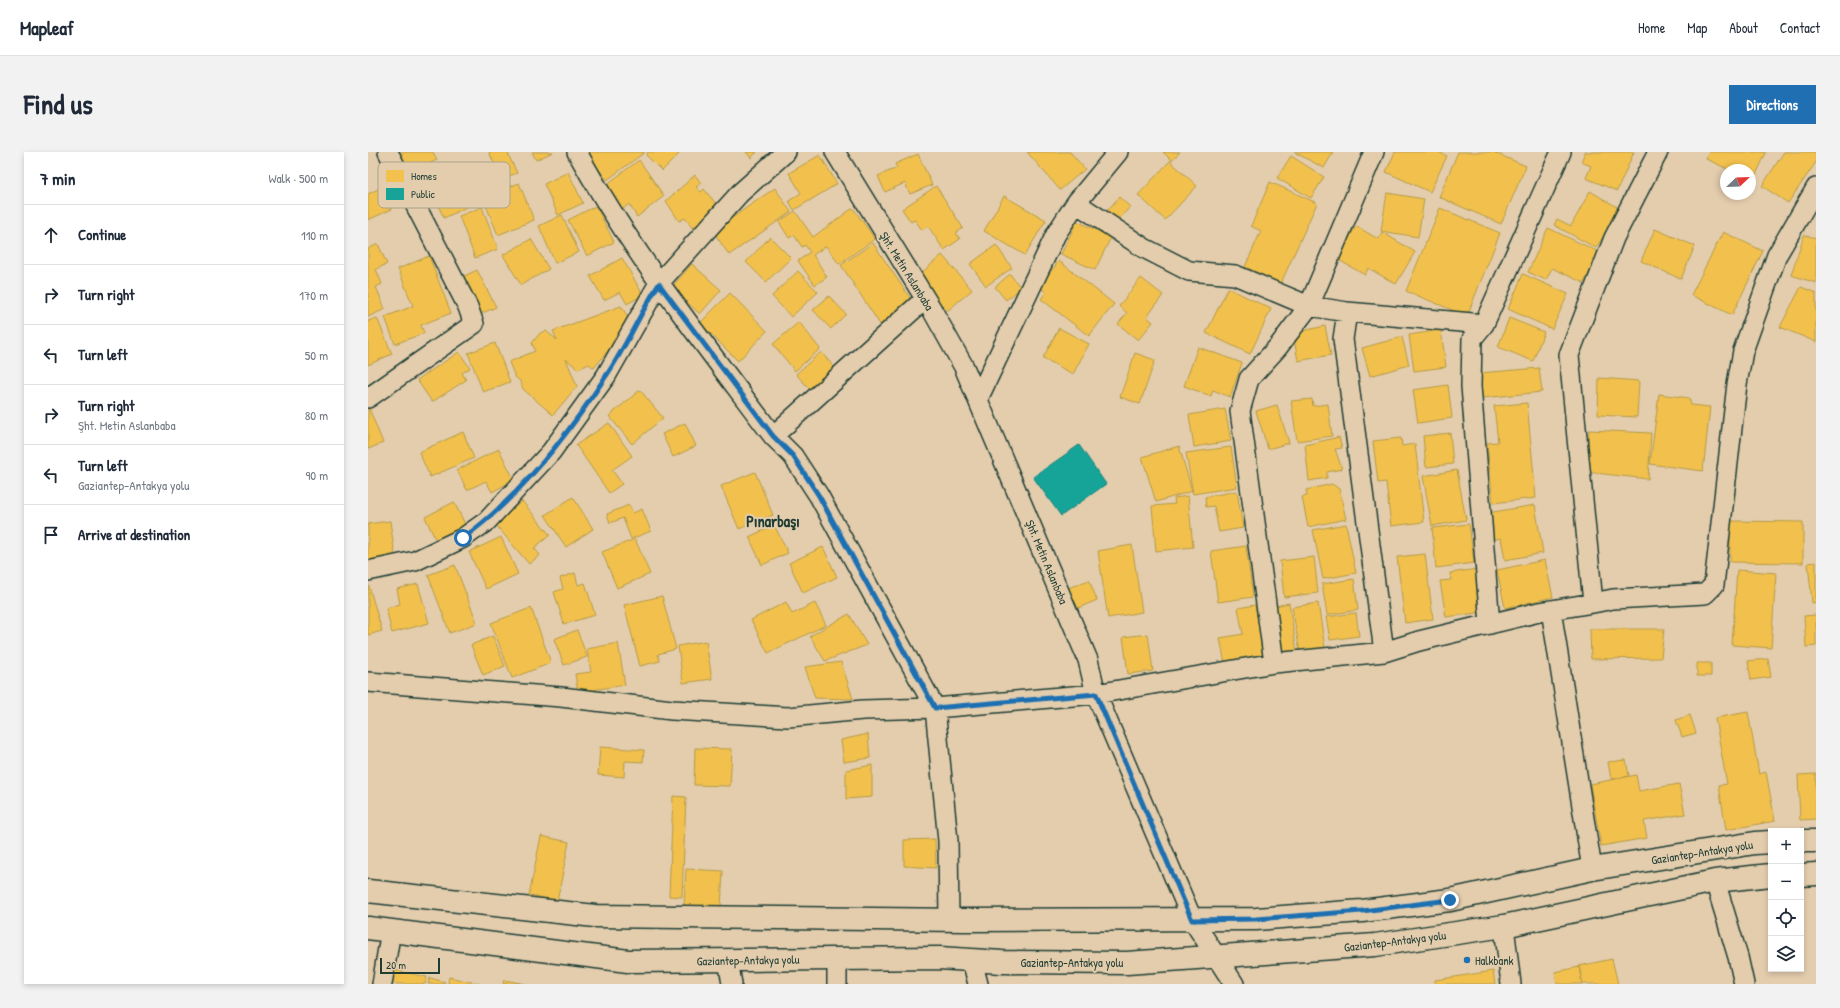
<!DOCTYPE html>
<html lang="en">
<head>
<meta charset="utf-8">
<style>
  body { margin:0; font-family:"Patrick Hand",sans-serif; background:#f2f2f3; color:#1f2937 }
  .controls { position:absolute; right:12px; bottom:12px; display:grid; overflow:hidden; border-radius:0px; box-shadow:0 2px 6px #0003 }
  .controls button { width:36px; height:36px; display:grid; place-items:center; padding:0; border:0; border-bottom:1px solid #e0e1e3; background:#fff; color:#1f2937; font:20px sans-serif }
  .compass { position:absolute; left:1352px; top:12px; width:36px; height:36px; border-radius:50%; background:#fff; box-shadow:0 2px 6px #0003; rotate:67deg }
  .scale { position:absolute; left:12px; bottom:10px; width:60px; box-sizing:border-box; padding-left:4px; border:2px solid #1f3d34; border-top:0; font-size:11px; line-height:14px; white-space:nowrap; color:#1f3d34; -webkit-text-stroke:3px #e4cdad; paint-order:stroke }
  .stop { position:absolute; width:12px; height:12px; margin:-9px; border:3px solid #1f6fb2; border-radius:50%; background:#fff }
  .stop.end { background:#1f6fb2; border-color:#fff; box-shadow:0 1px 4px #0008 }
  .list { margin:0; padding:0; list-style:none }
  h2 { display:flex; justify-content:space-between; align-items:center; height:52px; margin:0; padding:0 16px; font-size:17px }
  h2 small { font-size:13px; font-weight:400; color:#747a83 }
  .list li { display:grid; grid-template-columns:26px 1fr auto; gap:12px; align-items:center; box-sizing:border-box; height:60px; padding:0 16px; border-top:1px solid #e0e1e3 }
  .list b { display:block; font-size:15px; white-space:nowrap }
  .list p { margin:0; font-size:13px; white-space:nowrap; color:#747a83 }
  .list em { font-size:13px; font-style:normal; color:#747a83 }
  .icon { flex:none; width:22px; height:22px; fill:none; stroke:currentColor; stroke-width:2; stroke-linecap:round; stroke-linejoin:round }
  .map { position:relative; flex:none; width:1448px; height:832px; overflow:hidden; border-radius:0px }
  header { display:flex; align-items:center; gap:24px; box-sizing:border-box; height:56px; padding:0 20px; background:#fff; border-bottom:1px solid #e0e1e3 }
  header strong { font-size:19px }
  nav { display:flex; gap:22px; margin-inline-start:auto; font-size:14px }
  .intro { display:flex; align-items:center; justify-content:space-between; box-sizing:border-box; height:96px; padding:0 24px }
  h1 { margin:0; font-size:28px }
  .button { padding:10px 18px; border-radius:0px; background:#1f6fb2; color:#fff; font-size:14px; font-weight:700 }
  main { display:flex; gap:24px; padding:0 24px }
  aside { flex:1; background:#fff; border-radius:0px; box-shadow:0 2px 6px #0003 }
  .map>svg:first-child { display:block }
  .homes { fill:#f2c14e; stroke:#b39946 }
  .public { fill:#17a398; stroke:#19847a }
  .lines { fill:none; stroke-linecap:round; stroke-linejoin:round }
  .minor-casing { stroke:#1f3d34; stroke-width:22 }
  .secondary-casing { stroke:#1f3d34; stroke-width:25 }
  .minor { stroke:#e4cdad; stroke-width:19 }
  .secondary { stroke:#e4cdad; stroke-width:22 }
  .route { stroke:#1f6fb2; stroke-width:5 }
  .poi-dot { fill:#1f6fb2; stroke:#e4cdad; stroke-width:1.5 }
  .labels { text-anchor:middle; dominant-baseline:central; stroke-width:4; stroke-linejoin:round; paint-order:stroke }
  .street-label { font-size:12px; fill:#1f3d34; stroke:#e4cdad }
  .poi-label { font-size:12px; fill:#1f3d34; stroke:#e4cdad; text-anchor:start }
  .district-label { font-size:16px; font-weight:bold; fill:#1f3d34; stroke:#e4cdad }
  .key { fill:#e4cdad; stroke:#a9a289; stroke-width:1 }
  .key-label { font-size:11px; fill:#1f3d34 }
</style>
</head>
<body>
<header>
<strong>Mapleaf</strong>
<nav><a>Home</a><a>Map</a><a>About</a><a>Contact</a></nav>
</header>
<div class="intro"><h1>Find us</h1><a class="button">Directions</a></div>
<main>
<aside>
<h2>7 min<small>Walk · 500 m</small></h2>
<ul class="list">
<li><svg class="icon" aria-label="ahead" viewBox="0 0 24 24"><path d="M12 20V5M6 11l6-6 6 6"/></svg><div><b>Continue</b></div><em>110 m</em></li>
<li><svg class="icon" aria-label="right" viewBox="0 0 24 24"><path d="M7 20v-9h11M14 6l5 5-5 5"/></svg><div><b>Turn right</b></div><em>170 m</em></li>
<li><svg class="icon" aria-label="left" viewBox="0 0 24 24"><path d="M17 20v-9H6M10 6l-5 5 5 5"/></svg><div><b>Turn left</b></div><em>50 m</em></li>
<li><svg class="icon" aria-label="right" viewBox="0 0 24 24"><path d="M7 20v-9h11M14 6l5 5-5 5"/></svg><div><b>Turn right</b><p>Şht. Metin Aslanbaba</p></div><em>80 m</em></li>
<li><svg class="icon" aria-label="left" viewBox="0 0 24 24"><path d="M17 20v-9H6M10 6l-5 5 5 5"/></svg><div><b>Turn left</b><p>Gaziantep-Antakya yolu</p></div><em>90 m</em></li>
<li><svg class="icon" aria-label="arrive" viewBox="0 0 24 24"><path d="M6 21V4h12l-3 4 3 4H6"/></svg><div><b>Arrive at destination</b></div></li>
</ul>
</aside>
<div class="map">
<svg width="1448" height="832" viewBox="0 0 1448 832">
  <rect width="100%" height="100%" fill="#e4cdad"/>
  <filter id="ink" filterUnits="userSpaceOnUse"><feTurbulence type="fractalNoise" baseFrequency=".025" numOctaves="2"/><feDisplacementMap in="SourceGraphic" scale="8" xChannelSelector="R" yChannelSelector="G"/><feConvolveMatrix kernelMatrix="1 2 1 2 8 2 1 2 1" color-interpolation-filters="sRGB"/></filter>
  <g filter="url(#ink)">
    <path class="homes" d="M22,0H65L69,8L34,25Z
      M121,0H144L140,2L149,21L133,27Z
      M164,0H185L168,8Z
      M221,0H277L239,28L219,2Z
      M280,0H309L311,2L294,19L278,3Z
      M378,0H389L383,6Z
      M659,0H702L717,17L692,38Z
      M795,0H812L804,9Z
      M926,0H965L956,16Z
      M1027,0H1070L1079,4L1062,40L1018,20Z
      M1090,0H1125L1158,14L1133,72L1071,45Z
      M1217,0H1266L1249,39L1218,26L1223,14L1213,10Z
      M1341,0H1395L1398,1L1385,29L1382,27V18H1362L1338,7Z
      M1416,0H1448V10L1420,51L1394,34Z
      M550,2L564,33L542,42L537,31L517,40L510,24L529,16L527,12Z
      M452,3L469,32L426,58L421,49L433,41L421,21Z
      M923,4L956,25L943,46L909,26Z
      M271,8L296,44L269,65L261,52L254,58L238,33Z
      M802,9L829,34L797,68L770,43Z
      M86,20L101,54L76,66L60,32Z
      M200,20L215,51L190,63L176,32Z
      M327,23L333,31L328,35L333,40L336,37L353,58L328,81L317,66L311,69L298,49Z
      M902,30L949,51L913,131L877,115L893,79L883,74Z
      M151,31L166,68L130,83L115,46Z
      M568,34L595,76L588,81L592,87L576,98L560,74L554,78L547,68L543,70L534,57Z
      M14,35L24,57L0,68V42Z
      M407,36L423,60L361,103L345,79Z
      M1222,39L1254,58L1239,85L1236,83L1228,96L1186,73L1189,67L1203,74Z
      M1019,41L1056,47L1050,85L1013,79Z
      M636,44L678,68L657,103L616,79Z
      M751,45L762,55L750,68L739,59Z
      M228,54L246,90L219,104L200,68Z
      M114,55L130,97L107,106L91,64Z
      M485,56L507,87L471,112L458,94L445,103L459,125L447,133L430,109L442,100L437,93L434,95L426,83L421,86L411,70L427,59L445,85Z
      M1072,56L1132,81L1099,164L1038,139Z
      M194,63L211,100L187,111L171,74Z
      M709,69L743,85L727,118L693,102Z
      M988,74L1010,87L1014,80L1047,100L1028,132L1000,116L997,123L969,107Z
      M1180,76L1231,100L1216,131L1184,116L1178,128L1160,120Z
      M1287,77L1327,94L1313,127L1273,109Z
      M1355,80L1395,99L1364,163L1323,143Z
      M1436,83L1448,86V131L1423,123Z
      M402,85L423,106L398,130L378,110Z
      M163,87L181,117L153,133L135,103Z
      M505,91L548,155L515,177L473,113Z
      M10,92L19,112L8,117L14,132L8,135L17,157L0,165V97Z
      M628,93L644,116L618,134L602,112Z
      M574,103L604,138L579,159L550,124Z
      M61,104L83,161L53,173L56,181L27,192L17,165L45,154L30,117Z
      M254,106L275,143L259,152L252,140L236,148L222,124Z
      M691,109L746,152L721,184L673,147L678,140L671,135Z
      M324,112L353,138L332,162L303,136Z
      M109,118L128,155L106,165L88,128Z
      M430,119L450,140L423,165L404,144Z
      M642,122L653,136L638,148L627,135Z
      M1155,122L1200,142L1184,177L1140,157Z
      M773,126L795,143L779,165L785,170L770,188L750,172L759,161L751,154Z
      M1433,135L1448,141V190L1412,175Z
      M860,136L903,157L882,202L838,181Z
      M362,141L399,179L370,209L332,171Z
      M461,144L478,162L463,177L445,158Z
      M253,154L263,170L226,216L221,212L210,217L198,207L209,234L185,263L155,237L152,229L147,225L141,210L167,199L164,191L172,181L178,179L189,188L185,179Z
      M9,166L24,202L0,213V169Z
      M1141,166L1176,180L1165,209L1130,195Z
      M431,170L452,197L427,219L405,192Z
      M957,174L963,203L930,209L925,181Z
      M691,176L721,192L705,222L675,206Z
      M1073,178L1078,215L1046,219L1041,183Z
      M1034,185L1041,213L1002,224L994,196Z
      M127,191L142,230L115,240L100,201Z
      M830,195L874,211L862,245L845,238L843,244L816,234Z
      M91,200L102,216L94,221L98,228L64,250L49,228Z
      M453,200L472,222L447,243L428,222Z
      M767,201L787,208L772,252L752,245Z
      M1171,216L1174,240L1114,246L1111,221Z
      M1231,226L1271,229L1269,265L1230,263Z
      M1080,233L1084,266L1050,271L1045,238Z
      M272,238L295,266L264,292L241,264Z
      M1291,242L1321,246L1323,253L1342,255L1335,319L1282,312Z
      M944,247L945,254L960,252L964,284L929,289L923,249Z
      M1159,251L1168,346L1125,351L1119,291L1130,290L1126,254Z
      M909,253L921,291L900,297L888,259Z
      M1,256L15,291L0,297V257Z
      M857,257L863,289L826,295L821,263Z
      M241,271L264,304L244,318L254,332L241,341L208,293Z
      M317,271L328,294L305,305L294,282Z
      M1221,278L1283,281L1280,327L1218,320Z
      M95,280L106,306L62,325L51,300Z
      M1082,281L1085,312L1058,315L1055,284Z
      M971,285L974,296L967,297L974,317L959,320V326L941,329L937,293Z
      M1033,286L1034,294L1047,292L1056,370L1023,374L1018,330L1010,331L1005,289Z
      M811,294L824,339L788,350L774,305Z
      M863,295L869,335L825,342L818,301Z
      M131,297L146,328L124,340L118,329L99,338L89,318Z
      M1089,318L1098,368L1064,374L1055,324Z
      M387,320L405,363L371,377L353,334Z
      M964,332L971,337L978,367L940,375L934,345L939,344L938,338Z
      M869,339L875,376L851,380L846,354L838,355L837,345Z
      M820,344L825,395L788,399L784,354L807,352L806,346Z
      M205,345L225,377L198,395L177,363Z
      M154,349L182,383L166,396L172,403L161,412L127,372Z
      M86,350L101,380L71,395L57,365Z
      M261,353L265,361L274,357L283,379L263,387L255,366L242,371L239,362Z
      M1167,353L1175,401L1137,408L1133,386L1124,388L1119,361Z
      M22,369L27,404L0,408V372Z
      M1362,369L1435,370V411L1362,410Z
      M978,372L988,421L955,427L945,378Z
      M1101,372L1106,411L1068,416L1064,376Z
      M406,373L420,401L394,413L381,385Z
      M133,385L150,422L118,437L101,400Z
      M267,387L282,422L249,436L234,400Z
      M764,393L774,460L740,466L730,399Z
      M878,394L885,445L850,450L843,399Z
      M455,395L469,425L435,441L421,411Z
      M1057,402L1065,467L1037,471L1029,405Z
      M946,405L950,441L916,445L912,409Z
      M1177,408L1185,445L1137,456L1129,418Z
      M1448,410V450L1444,451L1440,411Z
      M87,413L109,471L82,481L60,423Z
      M1110,417L1117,460L1078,465L1072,429L1083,428L1082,421Z
      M1369,418L1408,421L1403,496L1364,493Z
      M207,421L210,433L217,431L227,463L196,472L186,440L195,437L192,426Z
      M986,427L990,458L959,463L954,432Z
      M721,428L729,448L708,457L700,436Z
      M0,431L14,479L0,483Z
      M50,432L61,471L24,481L18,456L32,452L29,437Z
      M294,444L308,497L290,502L292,509L272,514L256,453Z
      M418,450L424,462L447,451L458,473L400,501L383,468Z
      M921,451L929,500L912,503L903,455Z
      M950,451L957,496L932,500L924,455Z
      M887,453L897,505L857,512L852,486L875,482L870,456Z
      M163,456L183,511L144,526L123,471Z
      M988,461L991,484L962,488L958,465Z
      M481,462L499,493L457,509L442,484Z
      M1448,463V494L1438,495L1436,464Z
      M1222,477H1296L1293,506L1223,507Z
      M209,478L219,505L196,513L186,487Z
      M780,482L785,519L760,522L755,485Z
      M125,484L137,514L115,523L103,493Z
      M338,489L344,527L315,531L310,494Z
      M250,491L257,533L210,540L207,522L223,520L219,497Z
      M1400,507L1403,525L1383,528L1380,509Z
      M473,510L485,547L447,546L437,515Z
      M1329,511H1343V524H1329Z
      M1380,560L1391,622L1398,620L1407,669L1358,678L1351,633L1359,632L1347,566Z
      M1322,563L1328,581L1314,585L1308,568Z
      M500,582L502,606L476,610L473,588Z
      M232,595L276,598L275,610L257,609L256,625L230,623Z
      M327,596L364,597L362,634L326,633Z
      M1258,608L1261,624L1243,627L1240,610Z
      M504,613V645L478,647V618Z
      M1448,622V667L1432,668L1430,623Z
      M1268,623L1271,639L1311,632L1317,662L1276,669L1279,686L1233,694L1222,632Z
      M305,644L318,645L314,745L301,744Z
      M173,684L201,690L189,749L161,743Z
      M567,687L568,716L536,714V688Z
      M318,717L355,719L353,756L316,754Z
      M1244,807L1250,832H1215L1211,814Z
      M1211,815L1214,832H1189L1187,820Z
      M26,818L59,825L57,832H23Z
      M1125,819L1127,832H1067V828Z
      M81,825L112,832H80Z
      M62,826L77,830L76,832H60Z
      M136,828L158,832H135Z"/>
    <path class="public" d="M711,293L738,332L693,364L665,325Z"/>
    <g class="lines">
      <g class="minor-casing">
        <path id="minor" d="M209,0C264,101 336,192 405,284L425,304L451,344L567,556L580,689L581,767
          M467,0L563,156L596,215L720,508L728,542L824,767L866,832
          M708,51L776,96L821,119L867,123L941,154L979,160L1116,172
          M979,160L975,187L1016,500
          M0,246L106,172L100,155L20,0
          M610,247L688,82L708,51L750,0
          M405,284L557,147
          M0,419L47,409L95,386L119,369L183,300L238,224L291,131L372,41L418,0
          M1225,451L1201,203L1246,86L1290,0
          M1183,458L1224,717
          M1122,472L1103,234L1104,187L1116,172L1193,0
          M906,511L872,259L881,227L910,195L941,154L1006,0
          M0,530L193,545L304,558L420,565L495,558L567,556L728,542L906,511L1016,500L1051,489L1171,460L1225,451L1245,447L1337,442L1346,433L1369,232L1375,199L1409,103L1448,36
          M1347,729L1370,805L1376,832
          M1136,774L1143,832
          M469,807V832
          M360,808L364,832
          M604,808L610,832
          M14,832L23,778"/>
      </g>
      <g class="secondary-casing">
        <path id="secondary" d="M1433,689H1448
          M1433,723L1448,722
          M0,739L227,764L597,768L888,767L994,759L1082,748L1224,717L1387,691L1403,690
          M0,776L260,809L571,806L634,810L759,811L1007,793L1136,774L1347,729L1403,723"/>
      </g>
      <use href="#minor" class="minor"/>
      <use href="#secondary" class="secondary"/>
    </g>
  </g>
  <g class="lines" filter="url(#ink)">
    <path class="route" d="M95,386C151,346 201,281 238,224C258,195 272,161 291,132L405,284L425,304L451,344L567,556L728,542L824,768L888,767L994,759L1082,748"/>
  </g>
  <circle class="poi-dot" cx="1099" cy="808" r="4"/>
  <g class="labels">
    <g class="street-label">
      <text transform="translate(539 119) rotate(58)">Şht. Metin Aslanbaba</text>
      <text transform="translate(679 410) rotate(67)">Şht. Metin Aslanbaba</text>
      <text transform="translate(1334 700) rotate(-9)">Gaziantep-Antakya yolu</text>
      <text transform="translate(1027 789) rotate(-7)">Gaziantep-Antakya yolu</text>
      <text transform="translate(380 808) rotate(-1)">Gaziantep-Antakya yolu</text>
      <text x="704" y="810">Gaziantep-Antakya yolu</text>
    </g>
    <g class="poi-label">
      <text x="1107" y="808">Halkbank</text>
    </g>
    <g class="district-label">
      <text x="405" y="369">Pınarbaşı</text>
    </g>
  </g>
  <rect x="10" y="10" width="132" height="46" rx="6" class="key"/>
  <rect x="18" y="18" width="18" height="12" fill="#f2c14e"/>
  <rect x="18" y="36" width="18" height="12" fill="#17a398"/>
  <g class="key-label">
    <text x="43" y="28">Homes</text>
    <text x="43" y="46">Public</text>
  </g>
</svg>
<div class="controls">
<button>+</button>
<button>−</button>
<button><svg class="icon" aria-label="locate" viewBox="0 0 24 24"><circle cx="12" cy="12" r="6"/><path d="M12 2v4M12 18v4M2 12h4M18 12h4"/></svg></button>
<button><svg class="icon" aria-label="layers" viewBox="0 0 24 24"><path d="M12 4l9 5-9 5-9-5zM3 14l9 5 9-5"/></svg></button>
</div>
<svg class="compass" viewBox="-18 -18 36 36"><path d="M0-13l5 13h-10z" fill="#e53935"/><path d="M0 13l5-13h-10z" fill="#747a83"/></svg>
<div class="scale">20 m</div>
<div class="stop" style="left:95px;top:386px"></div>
<div class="stop end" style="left:1082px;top:748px"></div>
</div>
</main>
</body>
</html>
